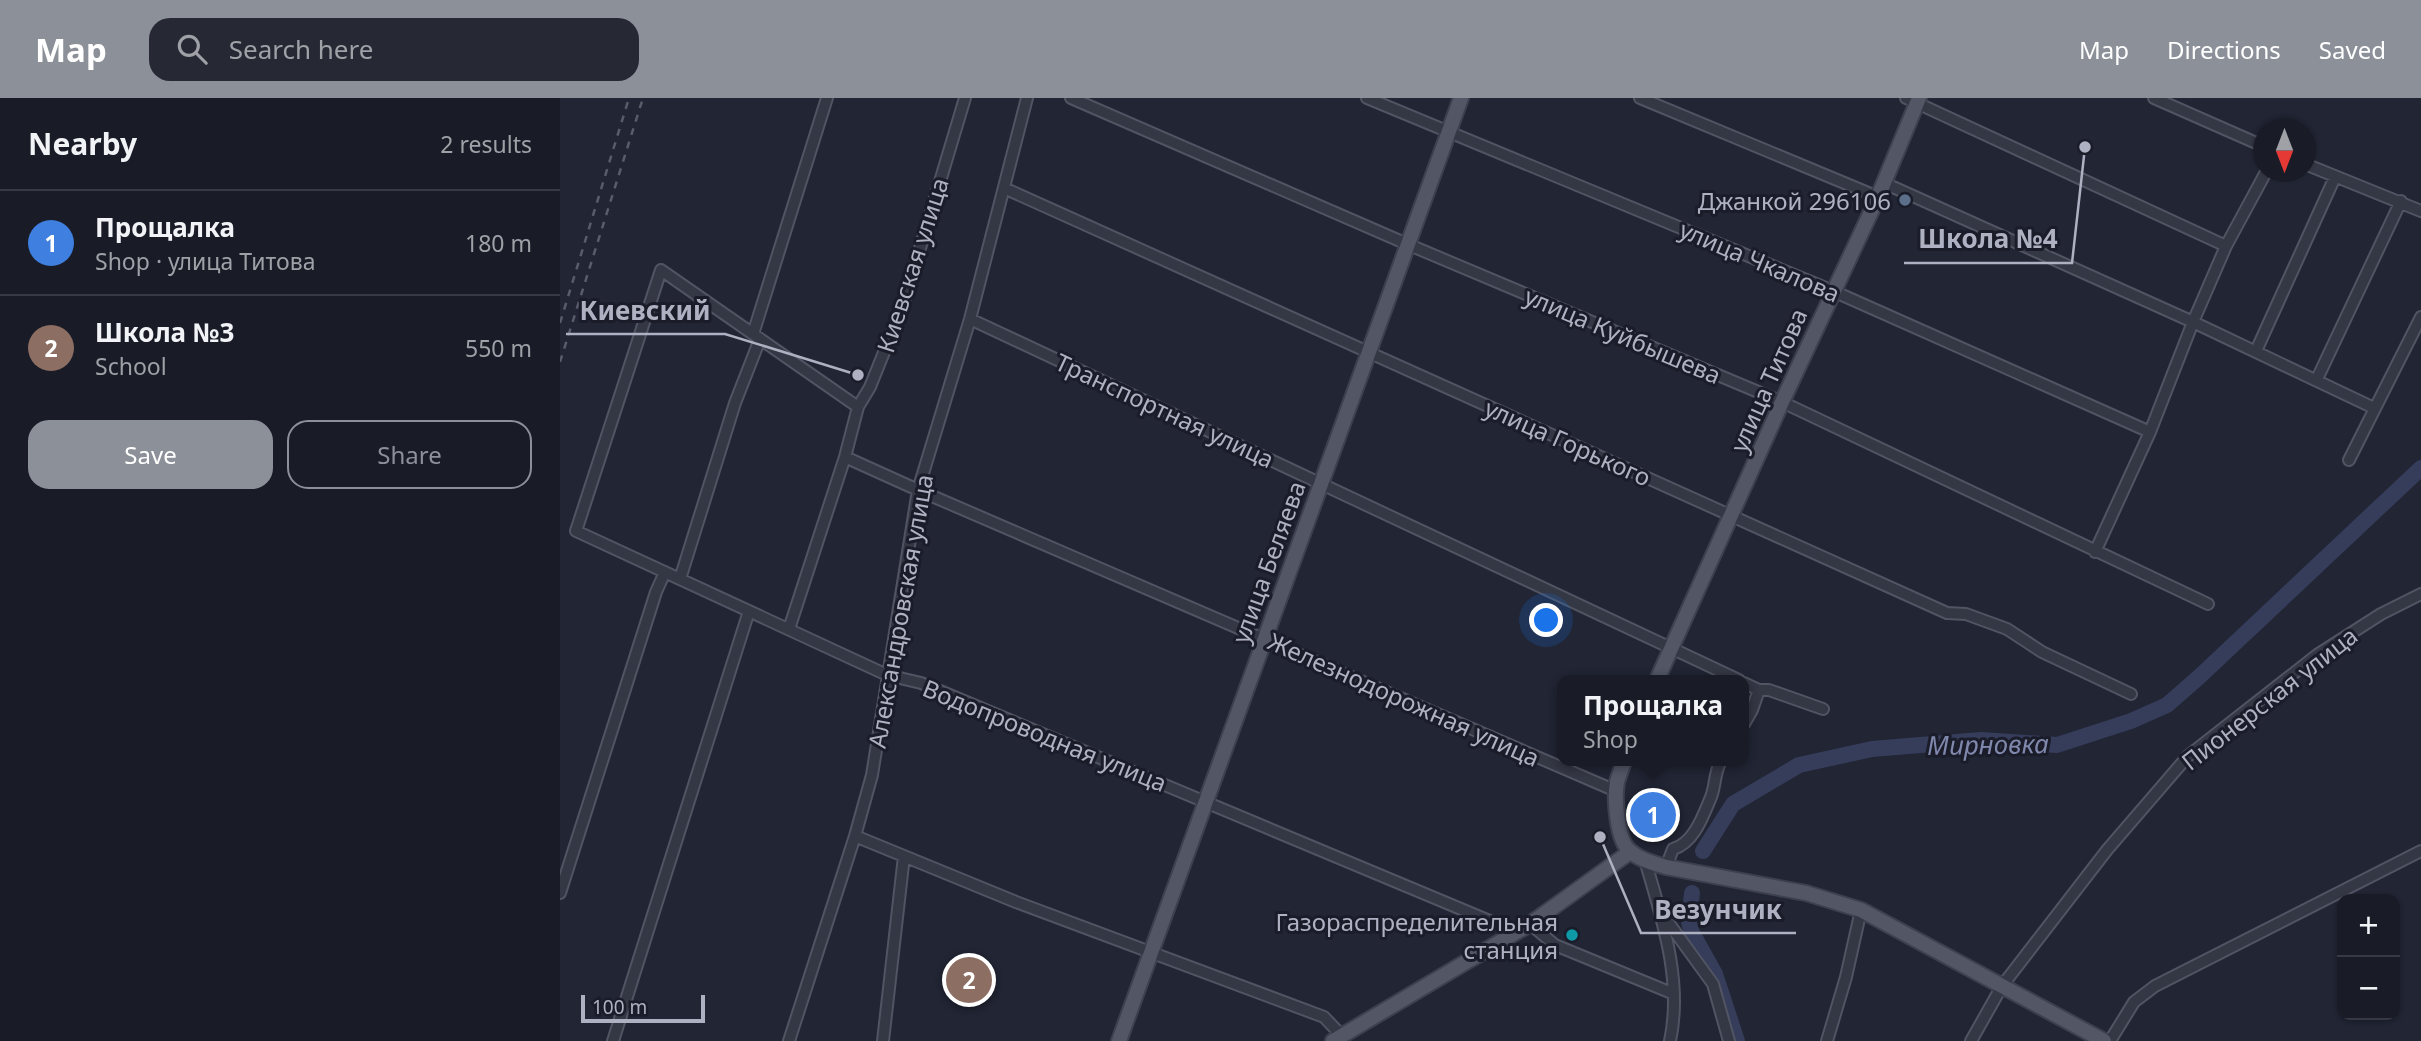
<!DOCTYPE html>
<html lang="en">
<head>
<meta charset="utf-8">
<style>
  body { margin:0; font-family:"Noto Sans",sans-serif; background:#262933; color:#f1f3f6 }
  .controls { position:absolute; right:21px; bottom:21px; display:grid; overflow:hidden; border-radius:14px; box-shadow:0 2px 5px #0004 }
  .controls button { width:63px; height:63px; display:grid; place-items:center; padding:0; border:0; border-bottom:2px solid #373a44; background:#191c27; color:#f1f3f6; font:35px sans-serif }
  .compass { position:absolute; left:1693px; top:21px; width:63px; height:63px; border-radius:50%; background:#191c27; box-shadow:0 2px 5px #0004; rotate:180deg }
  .scale { position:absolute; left:21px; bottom:18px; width:124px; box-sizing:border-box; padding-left:7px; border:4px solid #aeb1c1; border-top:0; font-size:19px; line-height:24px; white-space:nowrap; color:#aeb1c1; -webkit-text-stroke:5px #1a1c29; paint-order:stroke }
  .you { position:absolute; left:987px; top:523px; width:24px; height:24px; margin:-18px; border:5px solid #fff; border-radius:50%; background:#1a73e8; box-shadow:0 0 0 10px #1a73e833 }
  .badge { display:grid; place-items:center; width:46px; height:46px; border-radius:50%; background:#8c9099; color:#fff; font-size:23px; font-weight:700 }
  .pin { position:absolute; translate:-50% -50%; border:4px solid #fff; box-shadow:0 2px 7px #0006 }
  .popup { position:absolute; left:997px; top:577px; width:192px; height:91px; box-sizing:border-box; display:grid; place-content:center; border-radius:14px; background:#191c27; filter:drop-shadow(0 2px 5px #0005); font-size:23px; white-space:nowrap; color:#9fa1a7 }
  .popup b { font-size:26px; color:#f1f3f6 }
  .popup::after { content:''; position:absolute; left:50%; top:100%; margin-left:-14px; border:14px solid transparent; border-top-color:#191c27 }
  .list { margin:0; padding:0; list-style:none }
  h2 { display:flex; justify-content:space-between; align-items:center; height:91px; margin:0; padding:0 28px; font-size:30px }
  h2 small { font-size:23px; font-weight:400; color:#9fa1a7 }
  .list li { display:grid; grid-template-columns:46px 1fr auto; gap:21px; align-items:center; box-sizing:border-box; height:105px; padding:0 28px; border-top:2px solid #373a44 }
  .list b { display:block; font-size:26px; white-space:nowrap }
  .list p { margin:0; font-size:23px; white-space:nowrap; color:#9fa1a7 }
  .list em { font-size:23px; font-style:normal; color:#9fa1a7 }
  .actions { display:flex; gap:14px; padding:21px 28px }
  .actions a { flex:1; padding:16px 0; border:2px solid #8c9099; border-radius:21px; text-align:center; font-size:24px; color:#8c9099 }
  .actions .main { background:#8c9099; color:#fff }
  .icon { flex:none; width:38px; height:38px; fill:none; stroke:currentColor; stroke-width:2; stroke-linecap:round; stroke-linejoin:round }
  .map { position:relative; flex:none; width:1861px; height:943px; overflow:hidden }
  header { display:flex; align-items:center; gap:42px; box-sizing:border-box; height:98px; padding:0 35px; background:#8c9099; color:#fff }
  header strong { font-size:33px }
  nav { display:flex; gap:38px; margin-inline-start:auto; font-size:24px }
  .search { width:490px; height:63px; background:#262933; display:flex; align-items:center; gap:18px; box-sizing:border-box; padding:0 24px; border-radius:21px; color:#9fa1a7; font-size:26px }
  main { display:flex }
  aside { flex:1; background:#191c27 }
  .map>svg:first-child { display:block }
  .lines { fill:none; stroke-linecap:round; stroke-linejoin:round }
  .river { stroke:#363d5a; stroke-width:16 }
  .minor-casing { stroke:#515462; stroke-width:14 }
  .major-casing { stroke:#3d404e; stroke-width:18 }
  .minor { stroke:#343744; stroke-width:10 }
  .major { stroke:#525665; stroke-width:14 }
  .rail { stroke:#585c6d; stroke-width:2.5; stroke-dasharray:7 7; stroke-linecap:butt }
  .service-dot { fill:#5c6f8a; stroke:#1a1c29; stroke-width:2.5 }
  .culture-dot { fill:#0f9aa8; stroke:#1a1c29; stroke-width:2.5 }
  .labels { text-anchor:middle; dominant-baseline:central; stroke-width:6; stroke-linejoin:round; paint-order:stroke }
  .poi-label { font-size:24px; fill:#aeb1c1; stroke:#1a1c29; text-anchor:end }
  .street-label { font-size:24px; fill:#aeb1c1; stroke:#1a1c29 }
  .water-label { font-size:26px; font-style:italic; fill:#8089ad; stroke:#1a1c29 }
  .leader { fill:none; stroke:#aeb1c1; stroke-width:2.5 }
  .callout-dot { fill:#aeb1c1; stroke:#1a1c29; stroke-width:2.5 }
  .callout-label { font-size:26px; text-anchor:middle; font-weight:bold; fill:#aeb1c1; stroke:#1a1c29; stroke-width:6; stroke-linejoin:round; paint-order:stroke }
</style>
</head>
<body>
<header>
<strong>Map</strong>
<div class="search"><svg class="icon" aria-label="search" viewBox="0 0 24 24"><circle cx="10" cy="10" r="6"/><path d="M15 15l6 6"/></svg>Search here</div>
<nav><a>Map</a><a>Directions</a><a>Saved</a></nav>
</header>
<main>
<aside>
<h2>Nearby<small>2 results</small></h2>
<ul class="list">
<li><span class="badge" style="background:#3f7fe0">1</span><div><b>Прощалка</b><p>Shop · улица Титова</p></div><em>180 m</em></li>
<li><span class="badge" style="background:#8d6e63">2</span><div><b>Школа №3</b><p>School</p></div><em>550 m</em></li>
</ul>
<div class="actions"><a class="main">Save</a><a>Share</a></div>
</aside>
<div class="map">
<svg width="1861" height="943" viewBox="0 0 1861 943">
  <rect width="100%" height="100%" fill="#212534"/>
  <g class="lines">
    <path class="river" d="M1143,753L1173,706L1239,667L1312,651L1421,642L1497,647L1571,623L1607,607L1639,579L1861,370
      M1132,795L1129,823L1131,833L1155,876L1177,943"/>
    <g class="minor-casing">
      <path id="minor" d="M511,0L847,146L1222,304L1648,506
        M807,0L1273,193L1590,334
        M1080,0L1318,99
        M1346,0L1666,148
        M1594,0L1703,48
        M1745,66L1861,113
        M1324,85L1633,224L1814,310
        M444,90L1387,515L1406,516L1447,531L1482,554L1571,596
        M410,221L1179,582
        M193,236L267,0
        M1696,253L1775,79
        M1757,281L1841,103
        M298,309L101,172L16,433L327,577L361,585L956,834
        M285,359L358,392L1056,693
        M1789,362L1861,219
        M1535,454L1590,334L1633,224L1666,148L1706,74
        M120,481L175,305L200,241
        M229,531L285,359L298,309L310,289L343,207L405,0
        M1184,585L1199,592H1209L1263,611
        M1184,626L1192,612L1199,592
        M295,738L456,804L764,919L782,938
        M1085,762C1102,821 1123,882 1110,943
        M1106,769L1113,751C1134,745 1143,718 1151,699C1156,686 1154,675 1161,663
        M0,795L96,494L105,474
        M1105,820L1153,886L1169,943
        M970,826L995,847L1114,896
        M53,943L189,513
        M229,943L295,738L312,677L358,392L410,221L467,0
        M323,943L344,758
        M1267,943L1286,879L1301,812
        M1411,943L1442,888L1547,752L1628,658L1757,557L1821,516L1861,496
        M1550,943L1574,904L1595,888L1861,753"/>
    </g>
    <g class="major-casing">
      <path id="major" d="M1097,582L1222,304L1318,99L1359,0
        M1064,663C1062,670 1059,677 1057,684C1054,701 1057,743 1070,753C1080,762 1093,765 1106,769L1246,795L1301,812L1544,943
        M559,943L901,0
        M773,943L970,826L1070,754"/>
    </g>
    <use href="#minor" class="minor"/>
    <use href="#major" class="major"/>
    <path class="rail" d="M0,225L69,0
      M0,264L83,0"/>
  </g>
  <circle class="service-dot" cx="1345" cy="102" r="7"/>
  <circle class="culture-dot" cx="1012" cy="837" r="7"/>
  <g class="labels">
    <g class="poi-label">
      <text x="1331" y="102">Джанкой 296106</text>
      <text x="998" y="823">Газораспределительная<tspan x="998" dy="28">станция</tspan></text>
    </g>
    <g class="street-label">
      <text transform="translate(1200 163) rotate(23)">улица Чкалова</text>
      <text transform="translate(352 167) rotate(-72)">Киевская улица</text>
      <text transform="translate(1063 237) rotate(23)">улица Куйбышева</text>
      <text transform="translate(1208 282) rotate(-66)">улица Титова</text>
      <text transform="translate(605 312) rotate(25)">Транспортная улица</text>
      <text transform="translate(1008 344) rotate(24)">улица Горького</text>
      <text transform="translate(708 464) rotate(-70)">улица Беляева</text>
      <text transform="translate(340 513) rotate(-80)">Александровская улица</text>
      <text transform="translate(1709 600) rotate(-38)">Пионерская улица</text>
      <text transform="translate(844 601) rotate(24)">Железнодорожная улица</text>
      <text transform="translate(485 637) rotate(22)">Водопроводная улица</text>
    </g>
    <g class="water-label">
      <text transform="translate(1428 646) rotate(-1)">Мирновка</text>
    </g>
  </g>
  <path class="leader" d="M1525 49L1512 165H1344M298 277L165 236H6M1040 739L1081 835H1236"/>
  <g class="callout-dot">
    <circle cx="1525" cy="49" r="7"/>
    <circle cx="298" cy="277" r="7"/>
    <circle cx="1040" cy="739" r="7"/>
  </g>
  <g class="callout-label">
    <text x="1428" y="150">Школа №4</text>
    <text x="85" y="222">Киевский</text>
    <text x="1158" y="821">Везунчик</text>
  </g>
</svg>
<div class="controls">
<button>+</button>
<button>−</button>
</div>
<svg class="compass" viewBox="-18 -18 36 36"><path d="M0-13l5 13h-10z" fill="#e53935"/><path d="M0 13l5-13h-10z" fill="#9fa1a7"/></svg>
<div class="scale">100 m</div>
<div class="you"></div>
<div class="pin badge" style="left:1093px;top:717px;background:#3f7fe0">1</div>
<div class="popup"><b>Прощалка</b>Shop</div>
<div class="pin badge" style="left:409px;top:882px;background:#8d6e63">2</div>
</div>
</main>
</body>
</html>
